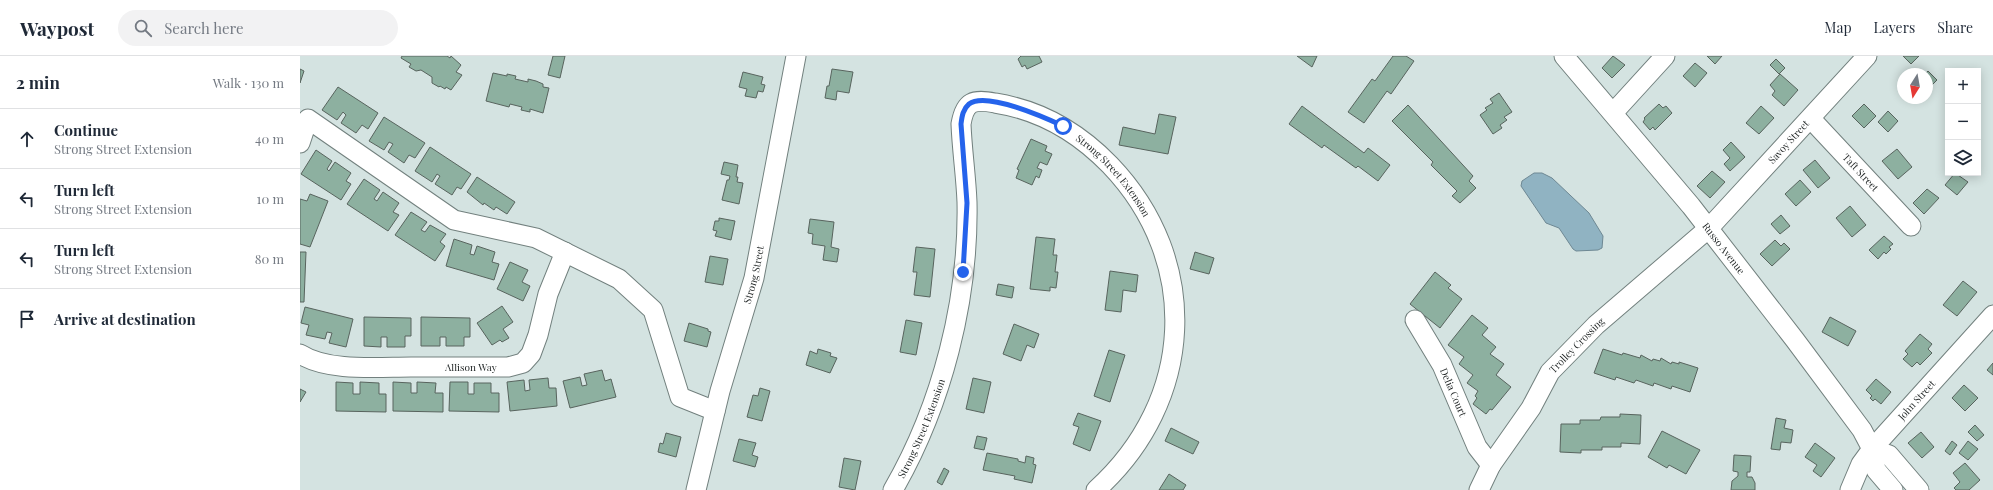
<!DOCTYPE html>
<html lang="en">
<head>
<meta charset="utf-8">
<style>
  body { margin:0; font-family:"Playfair Display",serif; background:#f2f2f3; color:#1f2937 }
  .controls { position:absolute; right:12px; top:12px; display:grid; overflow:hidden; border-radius:0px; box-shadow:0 2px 10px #0003 }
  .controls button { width:36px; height:36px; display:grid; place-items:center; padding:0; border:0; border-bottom:1px solid #e0e1e3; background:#fff; color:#1f2937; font:20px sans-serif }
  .compass { position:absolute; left:1597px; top:12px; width:36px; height:36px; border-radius:50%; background:#fff; box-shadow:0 2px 10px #0003; rotate:191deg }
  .stop { position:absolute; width:12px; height:12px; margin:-9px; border:3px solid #2563eb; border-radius:50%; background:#fff }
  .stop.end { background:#2563eb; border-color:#fff; box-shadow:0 1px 4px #0008 }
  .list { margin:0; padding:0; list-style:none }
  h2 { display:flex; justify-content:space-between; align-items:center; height:52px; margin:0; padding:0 16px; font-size:17px }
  h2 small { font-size:13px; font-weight:400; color:#747a83 }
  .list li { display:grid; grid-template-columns:26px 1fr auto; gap:12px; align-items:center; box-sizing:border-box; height:60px; padding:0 16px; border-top:1px solid #e0e1e3 }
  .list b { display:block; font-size:15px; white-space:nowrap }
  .list p { margin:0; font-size:13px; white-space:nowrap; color:#747a83 }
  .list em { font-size:13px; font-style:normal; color:#747a83 }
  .icon { flex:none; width:22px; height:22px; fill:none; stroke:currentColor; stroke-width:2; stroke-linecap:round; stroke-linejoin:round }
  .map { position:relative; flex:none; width:1693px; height:434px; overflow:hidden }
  header { display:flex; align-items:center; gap:24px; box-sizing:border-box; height:56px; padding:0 20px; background:#fff; border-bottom:1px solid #e0e1e3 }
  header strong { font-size:19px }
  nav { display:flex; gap:22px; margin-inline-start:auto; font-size:14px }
  .search { width:280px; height:36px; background:#f2f2f3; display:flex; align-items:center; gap:10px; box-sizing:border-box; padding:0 14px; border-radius:22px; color:#747a83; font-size:15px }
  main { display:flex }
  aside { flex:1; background:#fff }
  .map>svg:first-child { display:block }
  .water { fill:#90b3c2; stroke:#6e8893 }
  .building { fill:#8db0a0; stroke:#58645e }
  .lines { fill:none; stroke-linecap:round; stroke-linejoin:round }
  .minor-casing { stroke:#72807e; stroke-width:21 }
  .minor { stroke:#fff; stroke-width:19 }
  .route { stroke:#2563eb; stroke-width:5 }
  .labels { text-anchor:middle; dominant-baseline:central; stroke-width:3; stroke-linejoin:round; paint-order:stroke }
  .street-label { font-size:10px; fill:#1f2424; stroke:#fff }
</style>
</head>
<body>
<header>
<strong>Waypost</strong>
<div class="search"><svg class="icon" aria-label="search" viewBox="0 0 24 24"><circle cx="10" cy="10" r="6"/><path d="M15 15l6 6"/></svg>Search here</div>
<nav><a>Map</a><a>Layers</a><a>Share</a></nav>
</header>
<main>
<aside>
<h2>2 min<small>Walk · 130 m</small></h2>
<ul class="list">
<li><svg class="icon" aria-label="ahead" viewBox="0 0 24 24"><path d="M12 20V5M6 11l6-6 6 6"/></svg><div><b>Continue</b><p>Strong Street Extension</p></div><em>40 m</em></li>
<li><svg class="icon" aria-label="left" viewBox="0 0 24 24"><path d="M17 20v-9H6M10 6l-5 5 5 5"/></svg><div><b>Turn left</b><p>Strong Street Extension</p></div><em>10 m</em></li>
<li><svg class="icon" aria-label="left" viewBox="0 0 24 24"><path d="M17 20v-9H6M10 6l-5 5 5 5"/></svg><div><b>Turn left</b><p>Strong Street Extension</p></div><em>80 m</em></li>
<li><svg class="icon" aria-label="arrive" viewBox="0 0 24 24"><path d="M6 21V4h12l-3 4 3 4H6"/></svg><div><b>Arrive at destination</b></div></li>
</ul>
</aside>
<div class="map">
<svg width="1693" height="434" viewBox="0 0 1693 434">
  <rect width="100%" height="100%" fill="#d4e3e1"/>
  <path class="water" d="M1234,117H1242L1252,122L1289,157L1303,180L1302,192L1298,194L1276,195L1273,193L1259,172L1246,167L1221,130L1222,125Z"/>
  <path class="building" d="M102,0H147L150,2L151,0L161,9L156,16L162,19L151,34L146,31L145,33L140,30L139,31L132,27V21L121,14L116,15L109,11L111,8L101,2Z
    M253,0H265L260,22L248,19Z
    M721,0H739L742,6L727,13L725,9L722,11L718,3Z
    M997,0H1017L1012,11Z
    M1093,0H1106L1114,5L1091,38L1087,35L1064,67L1048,56L1072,23L1075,25Z
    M1313,0L1325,9L1312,22L1302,12Z
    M1407,0H1422L1415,8Z
    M1603,0H1619L1611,8Z
    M1476,3L1485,12L1479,18L1470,9Z
    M1395,7L1407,17L1395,31L1383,20Z
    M0,13L4,15L0,27Z
    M532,13L553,16L549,37L537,35L536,44L525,42L527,30H529Z
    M1628,15L1637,24L1627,34V18H1625Z
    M443,16L463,21L461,28L465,29L463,36L458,35L456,42L445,40L447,33L439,31Z
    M193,17L207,20V18L216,20L215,23L228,26V23L236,25L243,28V31L249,32L243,57L230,53V56L221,54L222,51L210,48L209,51L186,45Z
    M1480,18L1498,34L1484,50L1472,39L1475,35L1470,29Z
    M38,31L78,57L68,73L62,69L56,77L41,67L46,59L43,56L37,64L22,54Z
    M1199,37L1212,56L1204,61L1207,64L1200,69L1202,72L1193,78L1180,59L1187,54L1185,52L1193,47L1190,43Z
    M1359,48L1363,52L1366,50L1372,57L1355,74L1353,71L1350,74L1343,66L1345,63L1344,62Z
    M1564,48L1576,60L1564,72L1552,60Z
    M1108,49L1173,120L1169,125L1176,132L1160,147L1152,140L1157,135L1131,109L1133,106L1092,65Z
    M1002,50L1064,97L1068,92L1090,109L1078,125L1058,110L1056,112L1024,89L1022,92L989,68Z
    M1461,50L1474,62L1459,78L1446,67Z
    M1588,55L1598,65L1588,76L1578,66Z
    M859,58L876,61L868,98L819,89L823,71L855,78Z
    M84,61L125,87L115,102L109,99L104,107L88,96L93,88L89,86L84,94L69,85Z
    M731,83L747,90L745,95L752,98L747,109L740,106L737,112L742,114L739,122L736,120L732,129L716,122L719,114L717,113Z
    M1431,86L1445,101L1430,115L1424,108L1430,102L1423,94Z
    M130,91L171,118L161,133L157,131L152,139L135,128L140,120L137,118L132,126L115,115Z
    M1597,93L1612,111L1598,123L1582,105Z
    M16,94L32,105L27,113L29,115L35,106L51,117L46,125L51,128L41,144L1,118Z
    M1515,104L1530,122L1518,132L1503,114Z
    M424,106L438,109L436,121H438L437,126L443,127L439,148L422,144L427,124H429L430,120L421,118Z
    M1412,115L1425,126L1410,142L1397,130Z
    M1655,117L1668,126L1657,139L1645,129Z
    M177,121L215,146L207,158L196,151L194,154L184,147L183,149L167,136Z
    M64,123L80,134L74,143L77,145L83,136L99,147L93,156L99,159L88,175L47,148Z
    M1500,124L1511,136L1496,150L1485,138Z
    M1627,133L1639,142L1624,158L1613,147Z
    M10,138L28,145L10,191L0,188V143L7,145Z
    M1550,150L1566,169L1552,181L1536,162Z
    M111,156L127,166L121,174L125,176L130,169L146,178L140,186L145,190L135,205L95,179Z
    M1481,159L1490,170L1480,178L1471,168Z
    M419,162L435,165L431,184L415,180L417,175L413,174L415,165H419Z
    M510,163L534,166L531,191L539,193L537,206L523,204L525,190L512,188L513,178L508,177Z
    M1584,180L1593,188L1589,191L1591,193L1586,198L1584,196L1578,203L1569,194Z
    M736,181L755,183L753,199H757L755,216H758L756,232L750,231V235L730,233Z
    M154,183L172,189L170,198L174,199L177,190L195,196L192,206L199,208L194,224L146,210Z
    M1475,184L1481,190L1484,187L1490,193L1472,210L1460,198Z
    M616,191L635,193L630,241L614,239L617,216H613Z
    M0,196H6L4,246H0Z
    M895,196L914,202L909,218L890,213Z
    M410,200L428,203L423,229L405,226Z
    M210,206L228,214L222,226L230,230L223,245L197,233Z
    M810,215L838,219L836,236L823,234L821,256L805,254Z
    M1135,216L1151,229L1148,232L1162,243L1140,272L1110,248Z
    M1663,225L1677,236L1657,260L1643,249Z
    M698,228L714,231L712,242L696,239Z
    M202,250L213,266L203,273L209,282L202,286L200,284L192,289L177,267Z
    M5,251L53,263L46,291L29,287L32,277L27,276L25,283L6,279L9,269L1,267Z
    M1172,259L1188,272L1182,279L1196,291L1190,298L1204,308L1196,319L1211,331L1192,354L1190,353L1186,358L1173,348L1177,342L1175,340L1178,335L1167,327L1173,319L1159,308L1164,301L1148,289Z
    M64,261L111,262V280H105V291H87V281H81V291L64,290Z
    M121,261L170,262V281H164V290H146V281H140V290H121Z
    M1530,261L1556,275L1548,290L1522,276Z
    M606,264L622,267L616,299L600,296Z
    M389,267L408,273V275L411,276L407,291L384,285Z
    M714,268L739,278L734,292L727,289L721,305L703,298Z
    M1620,278L1632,288L1628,293L1632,297L1620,309L1617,306L1612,311L1603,303L1608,298L1605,295Z
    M518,293L531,297L530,300L537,302L530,317L506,309L510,295L517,298Z
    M1303,293L1322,299L1323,297L1340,302L1341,299L1352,305L1353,303L1360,305L1361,302L1371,308L1372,306L1379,308V306L1398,312L1390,336L1372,330L1371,333L1354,327L1353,330L1336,324L1334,327L1316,321L1315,324L1294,317Z
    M809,294L825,299L810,346L794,340Z
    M1693,307V319L1687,314Z
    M302,314L305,325L311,323L316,341L270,352L263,325L280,321L282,330L287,329L284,318Z
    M248,322L249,332H256L257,350L210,355L207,326L224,324L225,335L230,334L229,324Z
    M673,322L691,326L684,357L666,353Z
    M1576,323L1591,336L1581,348L1575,343L1573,345L1570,342L1572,340L1566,334Z
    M36,326L53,327V338H60V326L79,327V338H86V356L36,355Z
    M93,326L111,327V337H117V326L136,327L135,337H143V356L93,355Z
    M150,326H168V338H174V327H191V337H199V356L149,355Z
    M1664,329L1678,342L1665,355L1652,342Z
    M460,332L470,335L462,365L447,361L453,339L458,340Z
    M0,333L6,336L0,346Z
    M778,357L801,365L790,395L773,388L779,371L773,369Z
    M1320,358L1341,359L1340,388L1321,387V391H1302V394H1281V397L1260,396L1261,368H1280V364H1300L1301,361H1320Z
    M1476,362L1486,364L1484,372L1493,374L1491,387L1481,386L1480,394L1471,393Z
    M1675,369L1684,379L1677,385L1668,376Z
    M871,372L899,386L893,398L865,385Z
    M1362,375L1400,394L1386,418L1369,409L1367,412L1348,401Z
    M1621,376L1634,391L1622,402L1608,387Z
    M366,377L381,381L376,401L358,396L360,387L363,388Z
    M677,380L687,382L684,394L674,392Z
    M439,383L456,387L452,399L458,401L455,411L433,405Z
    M1652,385L1657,389L1650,399L1645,395Z
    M1668,385L1678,393L1668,404L1659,397Z
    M1515,387L1535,402L1521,421L1513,415L1517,409L1505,401Z
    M687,397L718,403V405L725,407L726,400L734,402L733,408L736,409L732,427L714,423L715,420L683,414Z
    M1434,399L1451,400L1450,416H1447V421H1452L1455,427V434H1431L1432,425L1438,420V416L1433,415Z
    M544,402L561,405L555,434L539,431Z
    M1665,407L1680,424L1669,434H1656L1654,432L1660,426L1653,417Z
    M644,412L649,415L642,429L637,426Z
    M869,418L886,429L883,434H859Z"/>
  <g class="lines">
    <g class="minor-casing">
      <g id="minor">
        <path id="s1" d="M1264,0L1391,150L1495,284L1562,374L1572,393L1576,414L1593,434"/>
        <path d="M1313,57L1365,0"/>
        <path id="s2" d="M1511,63L1611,170"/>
        <path d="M0,87L8,63L154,164L236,182L319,223L353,254L380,341L415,355"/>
        <path id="s3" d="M1115,264L1142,309L1177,391L1191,409"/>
        <path id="s4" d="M0,298C28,316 78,311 111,311C143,311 176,311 208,311L223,307L231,298L238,279L248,238L265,196"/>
        <path d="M1572,393L1589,399L1619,434"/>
        <path id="s5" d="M396,434L420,335L454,222L496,0"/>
        <path id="s6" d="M593,434C642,349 669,244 667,146C666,120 662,94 661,68C665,45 673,43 695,47C740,54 778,76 810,109C902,205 895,345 796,434"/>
        <path id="s7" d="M1179,434L1191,409L1231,352L1250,316L1296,269L1409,172L1567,0"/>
        <path id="s8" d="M1550,434L1561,408L1572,393L1693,259"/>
      </g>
    </g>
    <use href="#minor" class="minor"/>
  </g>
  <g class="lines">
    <path class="route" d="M663,216L667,147L661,68C662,60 663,53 669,48C686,35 746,62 763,70"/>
  </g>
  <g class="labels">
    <g class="street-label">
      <text stroke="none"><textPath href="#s7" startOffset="470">Savoy Street</textPath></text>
      <text stroke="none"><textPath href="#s2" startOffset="73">Taft Street</textPath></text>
      <text stroke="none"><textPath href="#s6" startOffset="570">Strong Street Extension</textPath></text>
      <text stroke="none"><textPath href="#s1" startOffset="250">Russo Avenue</textPath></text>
      <text stroke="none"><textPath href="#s5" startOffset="223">Strong Street</textPath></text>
      <text stroke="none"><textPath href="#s7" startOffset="176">Trolley Crossing</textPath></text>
      <text stroke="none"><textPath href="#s4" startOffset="173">Allison Way</textPath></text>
      <text stroke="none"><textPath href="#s3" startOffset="82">Delia Court</textPath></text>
      <text stroke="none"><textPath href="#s8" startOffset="113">John Street</textPath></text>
      <text stroke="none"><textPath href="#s6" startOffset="68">Strong Street Extension</textPath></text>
    </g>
  </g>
</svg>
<div class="controls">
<button>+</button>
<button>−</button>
<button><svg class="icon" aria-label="layers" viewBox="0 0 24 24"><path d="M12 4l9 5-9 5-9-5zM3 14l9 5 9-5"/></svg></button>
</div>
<svg class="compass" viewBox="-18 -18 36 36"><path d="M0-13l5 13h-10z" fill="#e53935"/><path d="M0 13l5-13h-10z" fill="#747a83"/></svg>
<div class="stop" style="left:763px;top:70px"></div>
<div class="stop end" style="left:663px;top:216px"></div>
</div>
</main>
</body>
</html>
